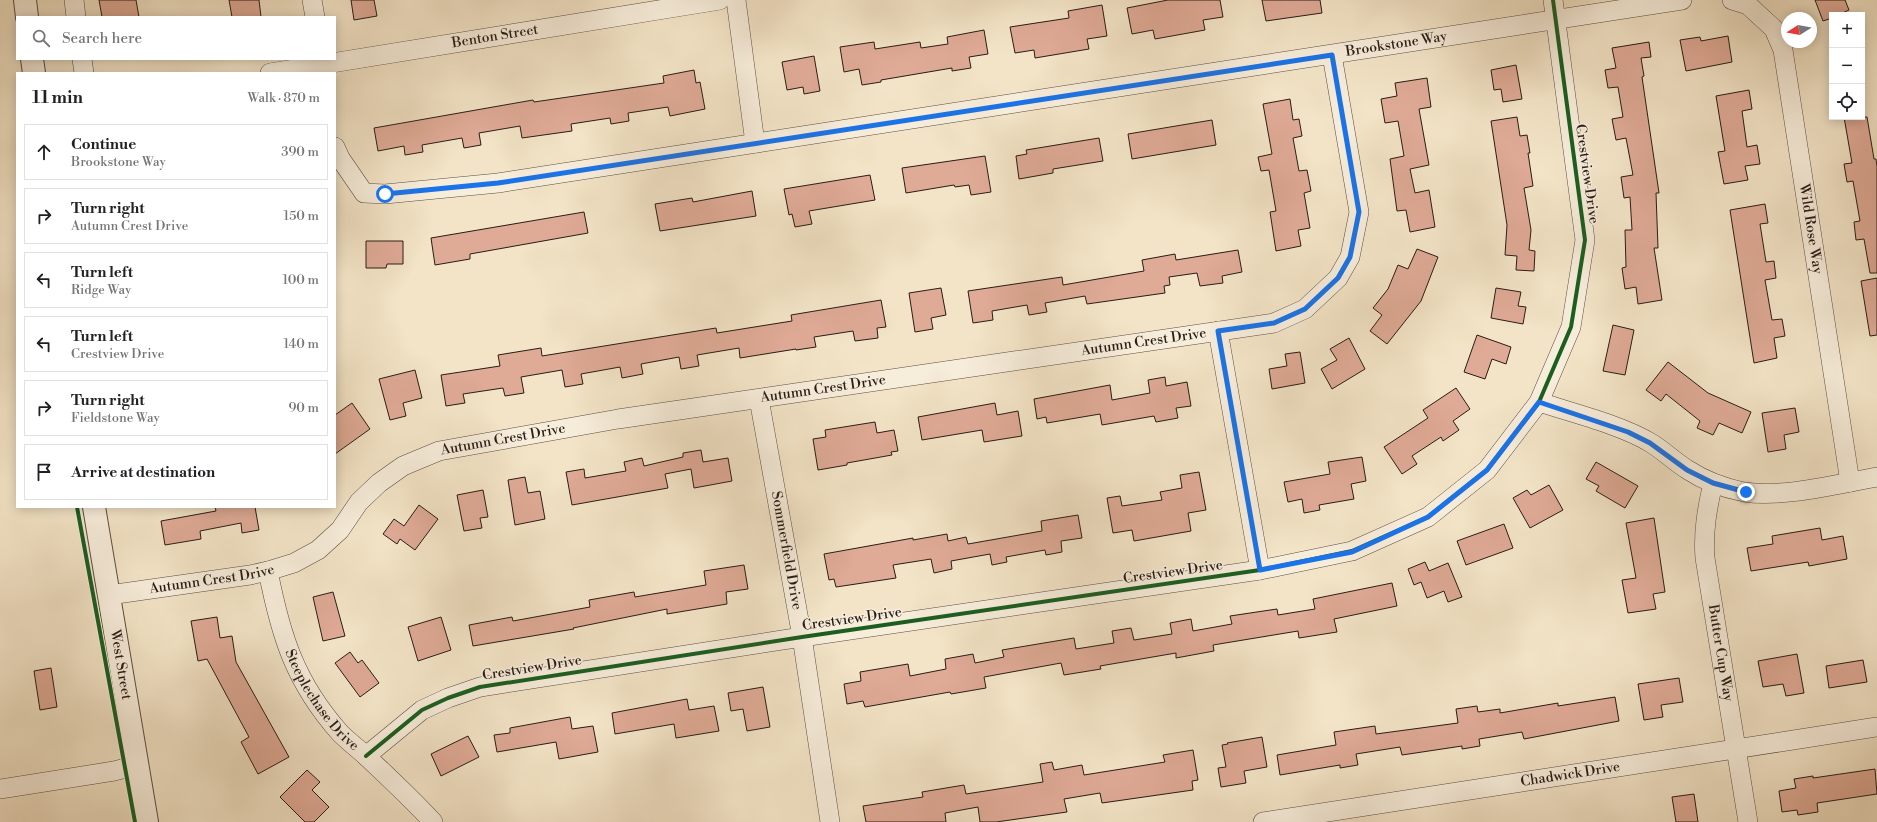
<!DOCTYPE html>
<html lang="en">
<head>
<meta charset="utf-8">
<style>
  body { margin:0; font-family:"Libre Bodoni",serif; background:#f2f2f2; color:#202124 }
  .controls { position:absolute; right:12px; top:12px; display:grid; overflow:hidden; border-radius:0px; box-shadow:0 2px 10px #0003 }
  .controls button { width:36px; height:36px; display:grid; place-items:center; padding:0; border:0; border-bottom:1px solid #e0e0e0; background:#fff; color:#202124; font:20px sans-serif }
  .compass { position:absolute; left:1781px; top:12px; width:36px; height:36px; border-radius:50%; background:#fff; box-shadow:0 2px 10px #0003; rotate:259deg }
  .stop { position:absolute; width:12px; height:12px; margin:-9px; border:3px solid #1a73e8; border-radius:50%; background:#fff }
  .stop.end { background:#1a73e8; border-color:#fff; box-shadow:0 1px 4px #0008 }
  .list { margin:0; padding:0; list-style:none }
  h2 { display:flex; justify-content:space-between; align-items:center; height:52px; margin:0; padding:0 16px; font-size:17px }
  h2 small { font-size:13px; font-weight:400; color:#757577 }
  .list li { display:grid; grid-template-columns:26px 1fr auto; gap:12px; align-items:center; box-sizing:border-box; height:56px; margin:0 8px 8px; padding:0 8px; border:1px solid #e0e0e0; border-radius:0px }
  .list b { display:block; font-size:15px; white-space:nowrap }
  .list p { margin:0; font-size:13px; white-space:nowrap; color:#757577 }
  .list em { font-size:13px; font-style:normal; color:#757577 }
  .icon { flex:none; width:22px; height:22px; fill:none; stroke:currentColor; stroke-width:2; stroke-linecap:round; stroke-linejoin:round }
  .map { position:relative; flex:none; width:1877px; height:822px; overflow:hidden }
  .search { position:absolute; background:#fff; box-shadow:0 2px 10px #0003; left:16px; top:16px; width:320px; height:44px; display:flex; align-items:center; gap:10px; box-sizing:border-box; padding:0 14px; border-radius:0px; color:#757577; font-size:15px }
  .panel { position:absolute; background:#fff; box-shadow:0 2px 10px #0003; left:16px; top:72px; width:320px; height:436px; border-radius:0px }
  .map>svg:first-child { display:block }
  .building { fill:#dfaa96; stroke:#281c16 }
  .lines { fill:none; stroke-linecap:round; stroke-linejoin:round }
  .minor-casing { stroke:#5b4e42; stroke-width:20 }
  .tertiary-casing { stroke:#5b4e42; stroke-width:24 }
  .minor { stroke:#f7eddb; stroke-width:19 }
  .tertiary { stroke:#f7eddb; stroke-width:22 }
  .cycleway-casing { stroke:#f7eddb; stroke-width:6 }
  .cycleway { stroke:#1b5e20; stroke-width:4 }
  .route { stroke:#1a73e8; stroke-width:5 }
  .labels { text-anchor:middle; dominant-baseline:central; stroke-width:3; stroke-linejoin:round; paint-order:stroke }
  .street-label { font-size:14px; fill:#281c16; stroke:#f7eddb }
</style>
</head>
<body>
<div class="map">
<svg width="1877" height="822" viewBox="0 0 1877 822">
  <rect width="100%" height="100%" fill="#f3e4c7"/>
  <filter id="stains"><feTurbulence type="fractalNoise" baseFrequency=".005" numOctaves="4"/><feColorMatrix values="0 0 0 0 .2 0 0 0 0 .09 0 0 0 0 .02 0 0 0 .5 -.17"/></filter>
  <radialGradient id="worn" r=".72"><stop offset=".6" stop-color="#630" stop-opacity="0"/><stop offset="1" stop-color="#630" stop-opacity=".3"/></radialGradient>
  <path class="building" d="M99,0H136L139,17H102Z
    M229,0H259L261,17H232Z
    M351,0H374L377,16L354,20Z
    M1168,0H1220L1223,17L1203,20L1205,30L1155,39L1153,30L1132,34L1127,8Z
    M1262,0H1320L1322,13L1266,21Z
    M1815,0H1845L1849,10L1838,15H1832V18L1823,21Z
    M1102,5L1107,36L1087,39L1089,49L1035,58L1034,50L1015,53L1010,27L1069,18L1068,11Z
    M984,30L988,54L969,57L971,68L952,71V68L881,80V82L862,85L859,69L844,72L840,47L874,42L875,49L920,42L921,48L948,44L947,37Z
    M1728,36L1732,62L1686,71L1680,40L1700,37L1701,41Z
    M1649,42L1651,57L1641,58L1644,76L1642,77L1659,193H1656L1658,248H1654L1662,300L1638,304L1636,287L1625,289L1622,268L1626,267L1625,230H1632L1630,197L1624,198L1621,177L1633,175L1626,138L1616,140L1612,119L1623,117L1618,87L1608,88L1605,70L1616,68L1612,48Z
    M814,56L820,91L804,94L803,87L787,90L782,62Z
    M1516,65L1522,99L1503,102L1501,89L1494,90L1491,70Z
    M694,70L696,83L700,82L705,109L670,116L668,107L628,113L629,121L611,124L610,118L571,124L572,131L522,138L520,126L479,133L481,145L464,148L462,138L422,145L423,152L405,155L404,146L378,151L374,128L533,100L534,102L664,83L663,76Z
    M1427,78L1431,107L1419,109L1429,165L1410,169L1415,193L1429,190L1435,227L1410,232L1406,210L1397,211L1390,159L1404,156L1398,121L1385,123L1381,99L1397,96L1395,83Z
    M1749,90L1752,109L1742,111L1747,147L1757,145L1760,164L1745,166L1748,180L1724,184L1718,152L1725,151L1716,96Z
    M1290,99L1293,120L1299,119L1302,136L1293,138L1299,171L1307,170L1311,191L1304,193L1310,228L1298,230L1301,246L1276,251L1270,212L1276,211L1269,170L1261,171L1258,157L1272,154L1263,104Z
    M1517,117L1520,136L1527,135L1530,153H1528L1533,186L1524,188L1531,230L1529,250L1535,251L1534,271L1516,270L1517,256L1505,255L1507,225L1491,121Z
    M1844,117H1867L1874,159H1876L1877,166V273H1870L1864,239L1856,240L1854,222L1860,221L1853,181L1847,182L1844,164L1852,163Z
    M1212,120L1216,145L1132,159L1128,134Z
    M1099,138L1103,161L1053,169V173L1019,179L1016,156L1027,154L1026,150Z
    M985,156L991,192L971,195L969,185L955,187L954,185L906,193L902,168Z
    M870,175L875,200L809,211L812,224L795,227L792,214L789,215L784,189Z
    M752,191L756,216L660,231L655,204L692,198L693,202Z
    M1765,204L1768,223L1760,224L1766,262L1774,261L1776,278L1765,280L1772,320L1782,319L1785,336L1774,338L1777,358L1754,363L1730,210Z
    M584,212L588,233L470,254V259L435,265L431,238Z
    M366,241H403V264H387L386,268H366Z
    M1417,249L1438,257L1421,301L1387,344L1370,331L1382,315L1373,308L1388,289L1398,265L1408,269Z
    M1238,250L1242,272L1222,276L1223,283L1200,286L1197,273L1169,277L1170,285L1164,286L1165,293L1087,304L1085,296L1045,303L1047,312L1029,315L1027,305L992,311L993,320L973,323L968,291L1062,277L1063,285L1144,271L1142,260L1175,254L1176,260Z
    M1877,278V335L1870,336L1861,281Z
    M941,288L946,315L931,318L933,329L915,332L909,293Z
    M1496,288L1521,292L1518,306L1526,307L1523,324L1491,318Z
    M881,300L886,327L877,328L878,338L855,341L853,331L814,337L816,347L796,350V349L740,358L739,348L697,355L699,366L681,369L679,357L641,364L643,374L622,378L620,367L581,374L583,384L565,387L562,370L521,377L524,393L505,396L503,388L463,394L465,403L446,406L441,375L500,366L498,355L541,348L542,356L716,328L717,333L792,321L791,315Z
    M1613,325L1634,330L1625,375L1603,371Z
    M1477,335L1511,347L1506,364L1492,359L1485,379L1464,372Z
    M1349,338L1365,369L1332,389L1321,369L1337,360L1330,349Z
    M1300,352L1305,383L1272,389L1269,369L1287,366L1285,354Z
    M1668,362L1708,393L1751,412L1742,433L1719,423L1713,435L1697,428L1700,421L1666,394L1661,401L1646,390Z
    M415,370L422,398L403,403L406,416L390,420L379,379Z
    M1165,377L1166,386L1187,382L1191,406L1176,408L1178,418L1156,422L1154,416L1102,425L1100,414L1047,423L1046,417L1037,419L1034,399L1110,385L1112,400L1150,393L1148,380Z
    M1456,388L1470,409L1453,421L1459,430L1443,441L1441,437L1412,456L1417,464L1402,474L1384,447L1428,418L1423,410Z
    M352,403L370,429L335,454V415Z
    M995,403L997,415L1018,411L1022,436L984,442L982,430L922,440L918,417Z
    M1795,408L1799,432L1784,435L1786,449L1768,452L1762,413Z
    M875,422L877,433L894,430L898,451L891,452L892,455L847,463V465L818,470L813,439L826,437L825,430Z
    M701,450L703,462L728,458L732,481L694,488L691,469L665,474L668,488L572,505L566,472L584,469L585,478L626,471L624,462L642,458L644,466L683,457V453Z
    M1362,457L1366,481L1351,484L1354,499L1319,505L1320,510L1304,513L1302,499L1288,502L1284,482L1330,474L1328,462Z
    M1596,462L1638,486L1625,508L1596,491L1599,486L1586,479Z
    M1199,472L1206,510L1188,513L1191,531L1134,541L1132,530L1113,533L1107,498L1120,496L1122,506L1162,500L1160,492L1182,488L1180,475Z
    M525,477L528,493L540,491L545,519L515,525L508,480Z
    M1549,485L1563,510L1530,528L1513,498L1527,490L1531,495Z
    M483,490L488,517L480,518L482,528L464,531L457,495Z
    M419,505L438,519L415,550L400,539L397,544L383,534L394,519L404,526Z
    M215,507H255L259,530L242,533L241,523L200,531L201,539L165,545L161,521L216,511Z
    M1078,515L1082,538L1061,541L1062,552L1046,555L1045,550L1006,557L1007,562L992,565L990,554L951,561L952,569L934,573L931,559L893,565L896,578L836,587L834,579L829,580L824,554L913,538V540L947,534L948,541L966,537L968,544L1042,531L1041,521Z
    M1654,518L1665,592L1653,594L1656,609L1628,613L1622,580L1636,578L1626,523Z
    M1504,524L1513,548L1466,565L1457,541Z
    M1820,528L1822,540L1843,536L1847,559L1809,566L1808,562L1751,571L1747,548L1773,544L1772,536Z
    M1425,562L1429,571L1448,563L1462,597L1448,602L1444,591L1427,598L1421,582L1414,585L1408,569Z
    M744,565L748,589L726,592L727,604L667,614V609L573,628L574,629L473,646L469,625L512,617L513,621L590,607L589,600L634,592L635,597L706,585L704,571Z
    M1392,583L1397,606L1334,619L1337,632L1299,638L1298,631L1213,645L1214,651L1176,658V653L1100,666L1101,669L1064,675L1061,663L984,677L986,688L951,694L950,692L865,707L863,701L847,704L844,684L861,681L860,672L908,664L910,676L946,669L945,659L973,654L975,663L1004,657L1002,650L1074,638L1076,649L1114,643L1112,631L1131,628L1134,640L1172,634L1170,623L1191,619L1193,631L1232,624L1230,616L1277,609L1278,615L1315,609L1313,599Z
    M333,592L345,636L323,641L313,597Z
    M217,617L220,638L232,636L236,662L289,757L258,774L241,742L249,737L207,659L198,661L191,621Z
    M441,617L451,650L418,661L408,627Z
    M350,652L358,663L362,660L379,683L360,697L335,663Z
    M1797,654L1804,693L1786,696L1783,684L1763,687L1758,661Z
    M1863,660L1867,682L1829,688L1826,666Z
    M51,668L57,707L40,710L34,671Z
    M1679,678L1683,702L1661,705L1663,717L1644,720L1638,684Z
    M763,687L770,727L747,731L743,709L731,711L728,693Z
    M1615,697L1619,721L1524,739L1522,732L1479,739L1480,746L1462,749V746L1402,755L1400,747L1356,754L1358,765L1340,768V765L1280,775L1277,755L1336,745L1334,732L1375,726L1376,734L1458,723L1456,709L1477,706L1478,712L1500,709V713L1558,703V706Z
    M687,699L689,710L714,706L719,731L676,738L674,724L615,734L612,713Z
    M570,717L572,729L593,726L598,752L559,759L556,742L497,752L494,735L510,733V728Z
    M468,736L479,757L441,776L431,754Z
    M1262,737L1267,767L1244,771L1246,783L1221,787L1218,768L1226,767L1222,745L1228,744L1227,743Z
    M1193,750L1198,780L1192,781L1193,790L1102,803L1100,793L1064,799L1067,812L996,822H980L978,807L945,813L946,822H866L863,806L923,797L922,792L964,785L966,794L1043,782L1040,764L1052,762L1054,770L1082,765L1084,775L1165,762L1163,755Z
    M1875,769L1877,794L1817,803L1818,812L1798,815L1797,810L1782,812L1779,791L1796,788L1794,779L1813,776V778Z
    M307,770L320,782L312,790L329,807L314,822H305L280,797Z
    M1694,794L1698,822H1676L1672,797Z"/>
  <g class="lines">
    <g class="minor-casing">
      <g id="minor">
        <path d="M74,0L76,17"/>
        <path d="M312,0L315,17"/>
        <path d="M736,0L755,143"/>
        <path id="s1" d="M1732,0L1748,5L1774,29L1783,50L1850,482"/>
        <path d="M82,59L84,73"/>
        <path id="s2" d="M270,73L720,0"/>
        <path id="s3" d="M335,147L340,158L364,193L385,194L498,183L1682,0"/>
        <path d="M1218,331L1260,570"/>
        <path id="s4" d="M759,399L802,637L830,822"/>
        <path d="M1539,402C1573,413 1621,425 1651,443C1664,451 1675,462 1688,470C1705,481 1724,488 1744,492C1784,498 1837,484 1877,477"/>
        <path id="s5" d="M1713,483C1707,509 1703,532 1705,558L1748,822"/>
        <path id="s6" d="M268,571C281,637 295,682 340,733C348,741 357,748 365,755C388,777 412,799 433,822"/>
        <path id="s7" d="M109,595L250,575L268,571L294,563L318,550L340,530L359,502L379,483L403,466L439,451L618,419L1274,323L1305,309L1338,278L1350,257L1359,212L1332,55"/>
        <path d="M366,756L422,710L448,698L480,687L802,637L1260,570L1352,551L1428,517L1487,470L1539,402L1571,327L1585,240L1553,0"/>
        <path d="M0,789L114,771L138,765"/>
        <path id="s8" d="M1263,822L1877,727"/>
      </g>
    </g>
    <g class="tertiary-casing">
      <g id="tertiary">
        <path d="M25,0L27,17"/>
        <path d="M32,59L34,73"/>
        <path id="s9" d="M94,507L147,822"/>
      </g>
    </g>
    <use href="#minor" class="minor"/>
    <use href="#tertiary" class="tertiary"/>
    <g class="cycleway-casing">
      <path id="cycleway" d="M77,507L135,822
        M366,756L422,710L448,698L480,687L802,637L1260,570L1352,551L1428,517L1487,470L1539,402L1571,327L1585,240L1553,0"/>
    </g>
    <use href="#cycleway" class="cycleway"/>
  </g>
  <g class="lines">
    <path class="route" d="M385,194L498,183L1332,55L1359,212L1350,257L1338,278L1305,309L1274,323L1218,331L1260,570L1352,552L1428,517L1487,470L1539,402L1628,432L1650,443L1687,470L1713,483L1746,492"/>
  </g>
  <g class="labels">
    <g class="street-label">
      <text stroke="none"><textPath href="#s2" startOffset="228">Benton Street</textPath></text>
      <text stroke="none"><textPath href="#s3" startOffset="1098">Brookstone Way</textPath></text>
      <text transform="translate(1587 174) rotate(82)">Crestview Drive</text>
      <text stroke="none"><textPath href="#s1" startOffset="256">Wild Rose Way</textPath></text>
      <text stroke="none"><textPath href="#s7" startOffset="1088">Autumn Crest Drive</textPath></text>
      <text stroke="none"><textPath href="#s7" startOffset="764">Autumn Crest Drive</textPath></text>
      <text stroke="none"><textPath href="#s7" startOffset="440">Autumn Crest Drive</textPath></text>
      <text stroke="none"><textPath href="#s4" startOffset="154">Sommerfield Drive</textPath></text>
      <text transform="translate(1173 572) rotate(-8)">Crestview Drive</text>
      <text stroke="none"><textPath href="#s7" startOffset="104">Autumn Crest Drive</textPath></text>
      <text transform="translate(852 619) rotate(-8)">Crestview Drive</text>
      <text stroke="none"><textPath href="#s5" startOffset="172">Butter Cup Way</textPath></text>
      <text stroke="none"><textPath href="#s9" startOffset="160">West Street</textPath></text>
      <text transform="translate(532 668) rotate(-9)">Crestview Drive</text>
      <text stroke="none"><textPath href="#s6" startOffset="142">Steeplechase Drive</textPath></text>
      <text stroke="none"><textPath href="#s8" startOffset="311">Chadwick Drive</textPath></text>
    </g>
  </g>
  <rect width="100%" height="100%" filter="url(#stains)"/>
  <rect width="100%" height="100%" fill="url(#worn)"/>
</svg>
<div class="controls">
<button>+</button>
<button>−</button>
<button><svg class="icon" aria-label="locate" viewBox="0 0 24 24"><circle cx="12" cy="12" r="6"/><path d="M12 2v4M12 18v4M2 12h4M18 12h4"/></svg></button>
</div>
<svg class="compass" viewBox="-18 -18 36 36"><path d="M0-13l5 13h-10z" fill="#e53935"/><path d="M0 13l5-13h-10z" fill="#757577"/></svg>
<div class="stop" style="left:385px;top:194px"></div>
<div class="stop end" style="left:1746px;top:492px"></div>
<div class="search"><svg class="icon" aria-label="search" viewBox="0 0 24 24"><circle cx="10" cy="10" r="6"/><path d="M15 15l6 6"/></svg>Search here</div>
<section class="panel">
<h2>11 min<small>Walk · 870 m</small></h2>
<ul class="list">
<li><svg class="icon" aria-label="ahead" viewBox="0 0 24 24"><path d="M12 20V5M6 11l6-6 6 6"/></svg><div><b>Continue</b><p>Brookstone Way</p></div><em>390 m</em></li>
<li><svg class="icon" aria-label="right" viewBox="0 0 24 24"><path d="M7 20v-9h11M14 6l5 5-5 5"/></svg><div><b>Turn right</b><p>Autumn Crest Drive</p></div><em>150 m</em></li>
<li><svg class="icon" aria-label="left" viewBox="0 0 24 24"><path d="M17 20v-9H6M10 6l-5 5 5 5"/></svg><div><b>Turn left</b><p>Ridge Way</p></div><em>100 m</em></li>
<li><svg class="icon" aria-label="left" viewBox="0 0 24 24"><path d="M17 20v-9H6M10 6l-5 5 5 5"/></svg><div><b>Turn left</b><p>Crestview Drive</p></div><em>140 m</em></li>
<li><svg class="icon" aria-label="right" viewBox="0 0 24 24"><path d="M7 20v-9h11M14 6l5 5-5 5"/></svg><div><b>Turn right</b><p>Fieldstone Way</p></div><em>90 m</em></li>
<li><svg class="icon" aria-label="arrive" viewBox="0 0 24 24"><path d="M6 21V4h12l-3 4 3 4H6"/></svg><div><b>Arrive at destination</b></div></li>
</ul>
</section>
</div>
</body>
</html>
